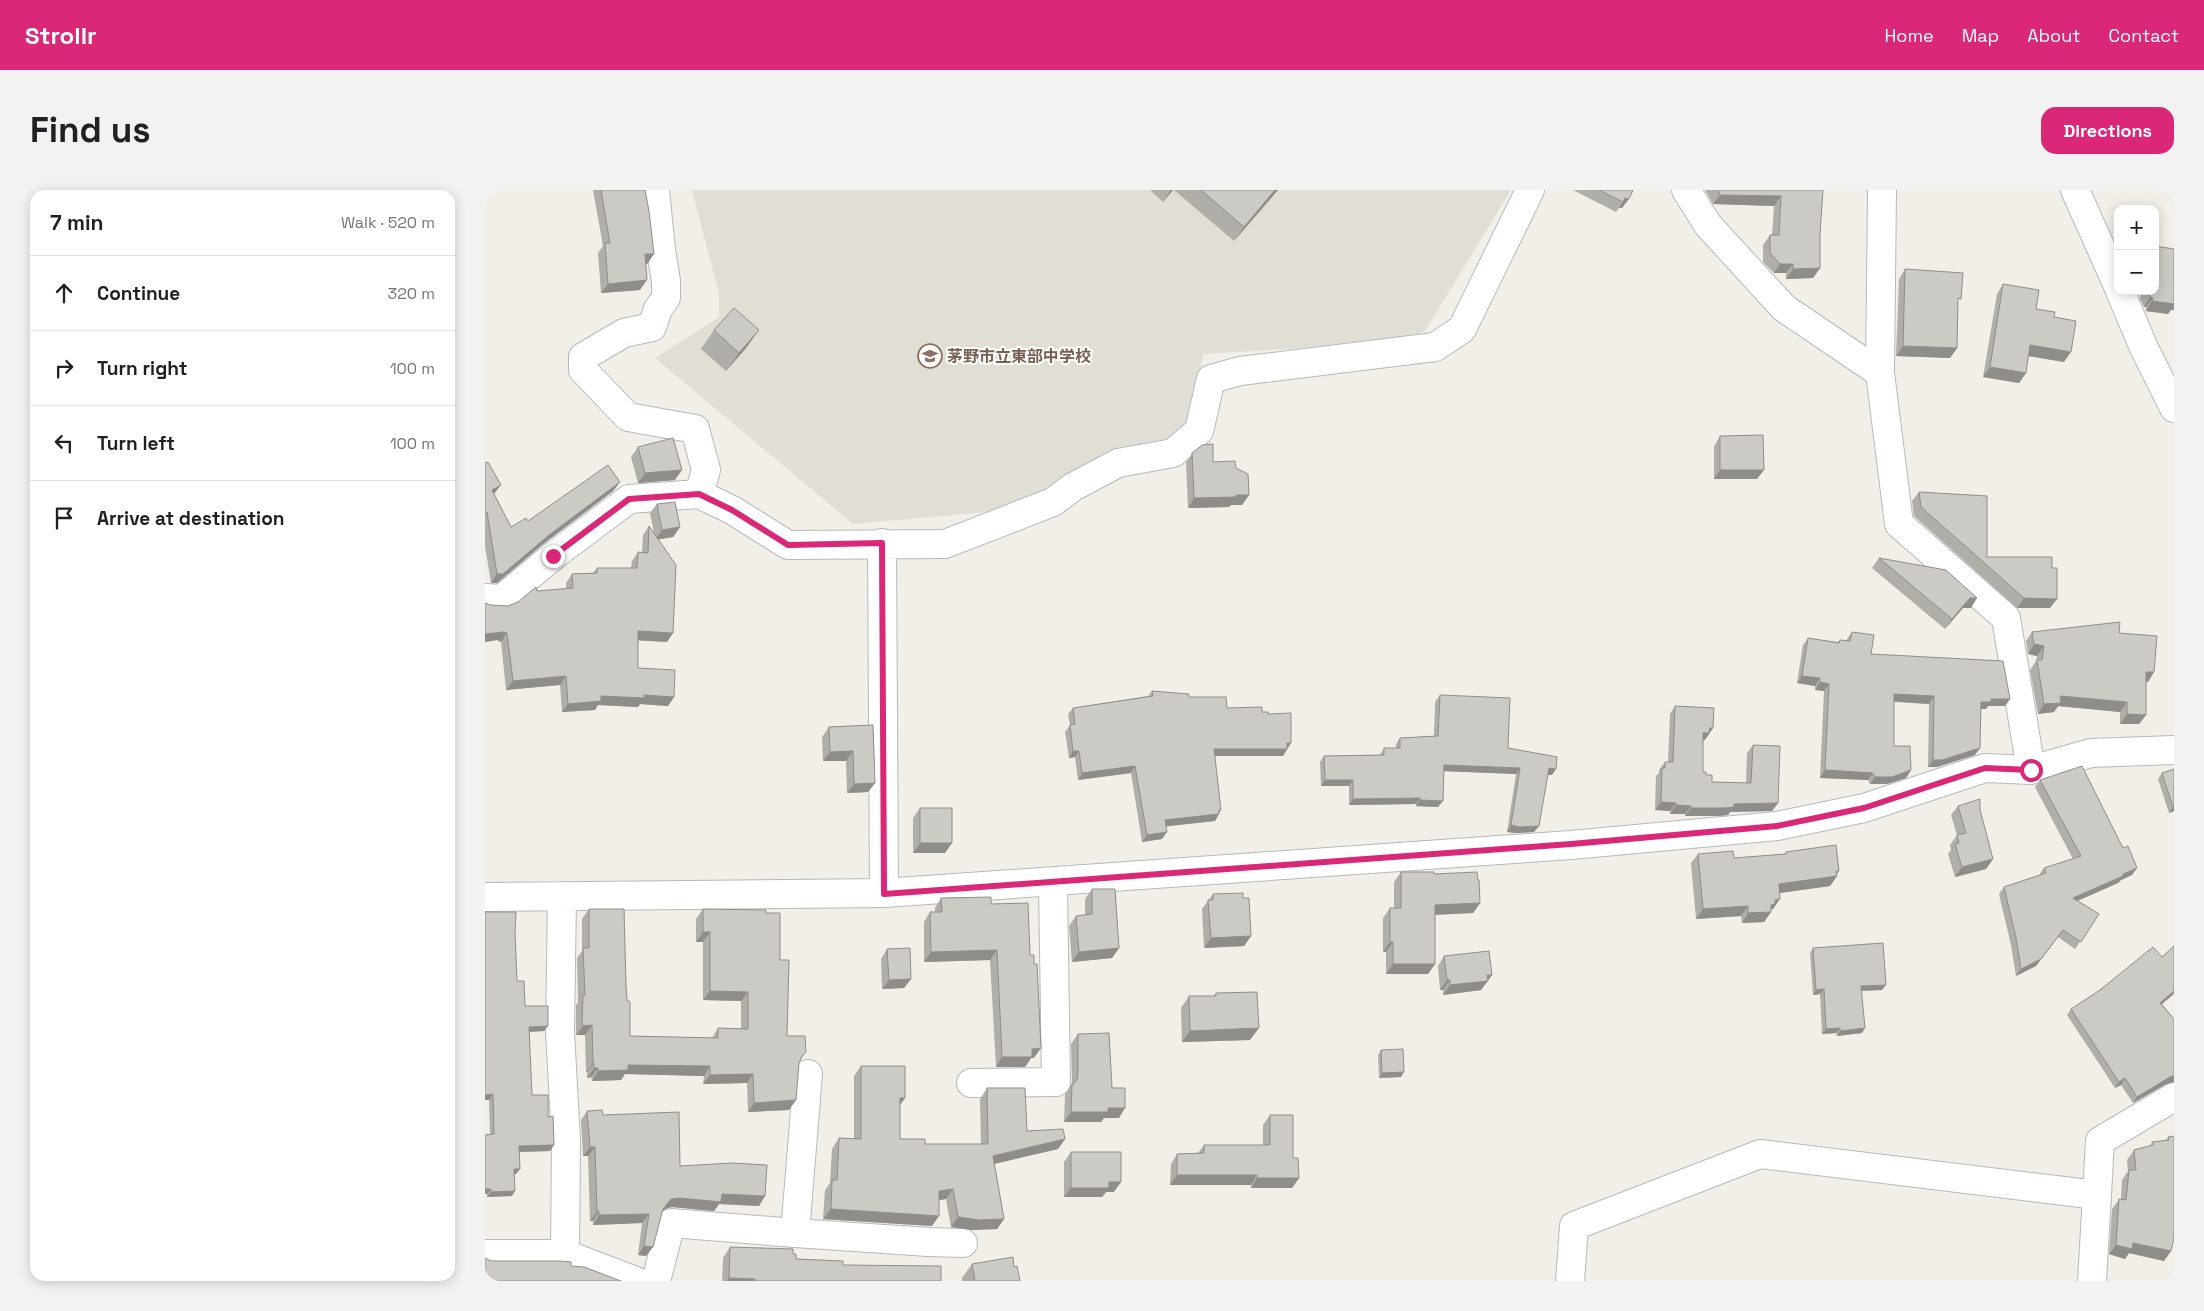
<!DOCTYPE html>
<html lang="en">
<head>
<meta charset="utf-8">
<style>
  body { margin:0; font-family:"Space Grotesk","Noto Sans JP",sans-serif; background:#f2f2f2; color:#202124 }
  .controls { position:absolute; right:15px; top:15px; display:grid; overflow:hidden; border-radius:10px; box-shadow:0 2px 12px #0003 }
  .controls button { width:45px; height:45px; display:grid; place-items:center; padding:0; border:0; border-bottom:1px solid #e0e0e0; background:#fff; color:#202124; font:25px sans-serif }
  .stop { position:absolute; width:15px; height:15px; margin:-11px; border:4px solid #db2777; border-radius:50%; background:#fff }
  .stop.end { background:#db2777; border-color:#fff; box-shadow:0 1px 5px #0008 }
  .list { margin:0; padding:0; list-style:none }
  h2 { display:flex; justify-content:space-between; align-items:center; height:65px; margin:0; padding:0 20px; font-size:21px }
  h2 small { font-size:16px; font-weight:400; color:#757577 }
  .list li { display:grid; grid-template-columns:32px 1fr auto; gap:15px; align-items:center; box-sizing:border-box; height:75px; padding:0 20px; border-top:1px solid #e0e0e0 }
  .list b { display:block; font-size:19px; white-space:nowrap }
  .list em { font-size:16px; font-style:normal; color:#757577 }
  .icon { flex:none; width:28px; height:28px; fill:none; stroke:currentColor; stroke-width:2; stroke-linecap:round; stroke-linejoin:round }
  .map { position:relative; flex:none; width:1689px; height:1091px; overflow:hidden; border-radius:15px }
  header { display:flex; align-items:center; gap:30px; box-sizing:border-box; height:70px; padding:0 25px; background:#db2777; color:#fff }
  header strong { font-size:24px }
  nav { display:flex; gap:28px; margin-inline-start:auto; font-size:18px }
  .intro { display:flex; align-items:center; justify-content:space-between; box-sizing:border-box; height:120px; padding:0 30px }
  h1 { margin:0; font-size:35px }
  .button { padding:12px 22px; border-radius:15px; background:#db2777; color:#fff; font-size:18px; font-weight:700 }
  main { display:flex; gap:30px; padding:0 30px }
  aside { flex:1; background:#fff; border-radius:15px; box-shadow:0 2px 12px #0003 }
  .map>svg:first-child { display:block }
  .education { fill:#e1ded6 }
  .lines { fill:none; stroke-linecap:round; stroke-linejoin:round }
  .minor-casing { stroke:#b5b8bc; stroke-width:30 }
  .minor { stroke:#fff; stroke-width:28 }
  .wall { fill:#afaea9 }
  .shaded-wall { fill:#8f8d8a }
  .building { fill:#cccac5; stroke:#8f8d8a }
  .route { stroke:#db2777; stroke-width:6 }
  .labels { text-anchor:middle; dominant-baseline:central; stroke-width:4; stroke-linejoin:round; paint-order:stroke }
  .education-label { font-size:16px; font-weight:bold; fill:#785e54; stroke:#fff; text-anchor:start }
</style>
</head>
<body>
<header>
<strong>Strollr</strong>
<nav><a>Home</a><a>Map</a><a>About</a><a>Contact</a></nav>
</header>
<div class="intro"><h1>Find us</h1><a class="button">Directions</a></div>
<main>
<aside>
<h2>7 min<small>Walk · 520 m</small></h2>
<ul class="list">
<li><svg class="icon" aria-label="ahead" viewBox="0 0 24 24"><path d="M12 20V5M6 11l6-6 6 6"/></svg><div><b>Continue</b></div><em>320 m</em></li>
<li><svg class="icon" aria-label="right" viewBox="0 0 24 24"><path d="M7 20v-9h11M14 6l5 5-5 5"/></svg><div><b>Turn right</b></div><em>100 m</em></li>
<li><svg class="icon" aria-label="left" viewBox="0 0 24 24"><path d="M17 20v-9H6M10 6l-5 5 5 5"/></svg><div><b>Turn left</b></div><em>100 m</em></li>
<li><svg class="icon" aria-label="arrive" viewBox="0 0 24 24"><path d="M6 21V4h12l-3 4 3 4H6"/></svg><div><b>Arrive at destination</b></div></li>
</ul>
</aside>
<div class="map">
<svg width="1689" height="1091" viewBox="0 0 1689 1091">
  <rect width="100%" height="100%" fill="#f1efe8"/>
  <path class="education" d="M207,0H1026L940,141L916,152L718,164L706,236L685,252L623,261L537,319L368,334L170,168L234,127V104Z"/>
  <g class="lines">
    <g class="minor-casing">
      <path id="minor" d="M170,0L176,60L181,91V108L173,119L167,137L139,143L98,167V180L143,227L210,239L221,280L214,304
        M1201,0L1223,35L1299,118L1395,183L1414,334L1521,428L1546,580
        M1590,0L1633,96
        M1635,101L1659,158L1689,218
        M1395,183L1397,0
        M397,353L399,703
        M0,408L17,409L68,366L144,309L214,304L247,320L303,355L460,354L568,312L588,297L633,273L688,263L714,241L726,189L755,181L950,157L977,139L1045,0
        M77,706L75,842L81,950L80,1064
        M0,707L399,703L1086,655L1292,636L1379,618L1500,578L1546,580L1606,563L1689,560
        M486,893L571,892L568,693
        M1612,1005L1615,951L1689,907
        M310,1043L443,1052L478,1053
        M0,1064H80L151,1091
        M171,1091L186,1033L310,1043L323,884
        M1085,1091L1089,1036L1275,964L1612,1005L1607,1091"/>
    </g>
    <use href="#minor" class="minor"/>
  </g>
  <path class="wall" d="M108,0H160L169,64L162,74H160L155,100L116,103L113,63L118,56Z
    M665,0H688L678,12Z
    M689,0H793L749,51Z
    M1088,0H1148L1137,18H1134L1131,22Z
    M1220,0H1338L1335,44V78L1328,88L1301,89V83H1289L1278,72V55L1285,45H1287L1289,16L1228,14Z
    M1420,79L1473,113L1472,158L1465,168L1411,166L1414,89Z
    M1518,94L1551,119L1569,127L1579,172L1543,166L1541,183L1534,193L1498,187L1512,104Z
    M1656,101H1670L1686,120L1683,124L1661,121V117H1659L1655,109Z
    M229,140L261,158L241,181L216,159Z
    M1235,246L1272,289H1229V256Z
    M153,257L190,290L153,293L146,267Z
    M707,263L728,272L751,278L764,305L757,315H746L744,317L703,318L701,273Z
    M0,273L9,304L26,337L43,331L135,292L128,301L58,354L12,393H6L0,356Z
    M1434,302L1502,367L1565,418H1532L1429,326L1427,311Z
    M172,314L195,337L188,347L173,349L182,452L153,450V478L189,507L183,516L155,514L153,517L113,515L110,520L77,522L75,495L21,500L16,452L12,450L0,452V413L5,415L23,416L33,412L52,401L81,399V393L87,384L108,383L112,378H146L147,371L153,362H157L158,345L164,336L169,343L165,323Z
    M1394,368L1486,418H1478L1460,439L1387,378Z
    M1367,442L1386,464L1525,509L1520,516H1503L1501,519H1496L1490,565L1452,577H1443L1444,514L1409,512V556L1426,580L1421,588L1402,594H1385L1383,590L1335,588L1339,501L1330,500V496L1312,493L1318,455L1323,448L1353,452L1355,450L1361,451L1362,449Z
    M1547,442L1634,443L1663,492H1661V525L1654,534H1635V522L1573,516L1569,522L1553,524L1545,480L1551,471L1552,466L1543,464L1541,451Z
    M667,501L704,507L742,518L777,522L783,524L806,553L798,566H730L734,622L730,631L681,636L677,649L657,652L646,583L593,590L590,567L584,568L580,542L585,535L583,524L588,518L663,506Z
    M955,505L1023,558L1067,585H1063L1049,642L1031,643L1022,642L1031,584L959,581L953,617L931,616V614L864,615V596H836L835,572L839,566L895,565L899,558H911V554L915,548L949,546L950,512Z
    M1190,516L1228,538L1223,546L1218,551V582L1227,592L1261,593L1262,563L1268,555L1293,613L1287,621L1245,622L1243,625L1234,626H1200V624H1185V621L1170,620L1171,586L1174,583V580L1180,572H1183L1185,524Z
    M388,535L390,593L383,602L362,603L361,571H338L337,547L344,537Z
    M1677,583L1689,621L1684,623L1673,589Z
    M1555,590L1647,685L1636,690L1633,693L1592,711L1614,724L1590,759L1573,747L1551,776L1531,786L1526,755L1514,704L1519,697L1554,685L1559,678L1588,669L1550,597Z
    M1473,616L1495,620L1508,669L1501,679L1470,687L1463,664L1466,660L1465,655L1472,645L1466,625Z
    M435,618L460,663H428V628Z
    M1301,662L1351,685L1352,686L1345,696L1294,703L1288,719L1286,720V722L1279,732L1257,733L1256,726L1211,729L1206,673L1213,664L1249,668L1300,664Z
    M916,682L949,684L993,690L995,713L988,723L950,725V774L943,784H901V762H898V728L905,718H909V692Z
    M607,699L634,758L627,768L587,772L584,736L591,726L600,725V709Z
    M728,704L758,708L766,746L759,756L719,758L717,719Z
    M456,708L506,714L549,868H546L540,877H511L505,770L439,772V732L445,722H450V718Z
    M104,719L141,795L145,846L227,848L233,838L256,839V811L218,810V752H211V729L218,719L281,723L295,770L302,846L321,862L315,870L304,920L263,922L262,893L218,894L219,886L140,884L136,890L107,891L106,887L102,888V882H101L100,845H91V815L93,812L92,768L97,761V729Z
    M0,722L30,742L32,791L40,816L63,836L59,841L44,842L47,905L63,927L65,961L34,962L35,979L31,984H30L27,1006L2,1007V1004H0V945L5,944L4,910H0Z
    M1328,758L1397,800L1376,801L1377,843L1352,846L1351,843L1337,844L1335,804L1328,805L1325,763Z
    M402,759L426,789L419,798L397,799L396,769Z
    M959,766L1007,785L996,800L958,805V800H955L953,776Z
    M1677,767V814L1689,829V892L1681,894L1648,913L1636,895L1630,898L1582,825L1586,819Z
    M731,803L765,850L697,852L696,818L704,806H729Z
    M593,844L627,898L634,928H619L616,932H579L580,905L585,897L587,892L586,854Z
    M896,860L916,887L894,888L893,865Z
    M376,876L415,914V949L440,954H496L495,909L502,898L542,941L580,949L573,959L509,974L519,1029L512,1039L487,1040L466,1037L461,1009L454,1010L447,1036L338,1029L340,1000L345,993L347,959L354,948L369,949V886Z
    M102,921L118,925L195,976L274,1016L234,1014L229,1021L187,1017L180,1019L177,1022L161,1066L153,1065L157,1033L108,1035V1031H105L103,966H98L96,930Z
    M785,925L808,968L814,988L807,998H766V995H685L686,974L692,964L713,963L719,955H778V935Z
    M1689,946L1686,1061L1679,1071L1644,1063L1640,1069L1624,1064L1627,1019L1634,1009H1636L1637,990L1643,981L1642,970L1649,960L1665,956L1667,952L1681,950L1683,947Z
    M586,962L629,1002H621L617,1007H579V972Z
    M245,1057L308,1064L311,1069L358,1075L456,1091H237L238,1068Z
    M487,1074L529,1077L535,1091H477V1088Z"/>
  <path class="shaded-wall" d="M686,0H688L678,12Z
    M790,0H793L749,51L759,37Z
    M1235,5L1296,6L1289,16L1228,14Z
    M1140,8L1144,9L1137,18H1134Z
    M160,64H169L162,74H153Z
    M1295,74H1308L1301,83H1289Z
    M1335,78L1328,88L1301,89L1308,79Z
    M162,90L155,100L116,103L123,94Z
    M1665,107L1668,108L1661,117H1659Z
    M1667,111H1689V120H1686L1683,124L1661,121Z
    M274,140L261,158L241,181L254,163Z
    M1545,155L1586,162L1579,172L1538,165Z
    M1418,156L1472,158L1465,168L1411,166Z
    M1505,177L1541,183L1534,193L1498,187Z
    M197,280L190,290L153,293L160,283Z
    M1235,280H1279L1272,289H1229Z
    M135,292L128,301L58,354L12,393H6L12,384Z
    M16,295L9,304L7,300Z
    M751,305H764L757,315H746L744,317L703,318L709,308Z
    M195,337L188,347L170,350L177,340Z
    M1485,408H1492L1486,418H1478L1460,439L1467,429Z
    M1539,408L1572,409L1565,418H1532Z
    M153,441L188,443L182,452L147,450Z
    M18,442L22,443L16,452L12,450L0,452V444Z
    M1549,454L1559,456L1552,466L1543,464Z
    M1661,482H1669L1663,492L1654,491Z
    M81,486L75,495L21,500L28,491Z
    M1317,486L1335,488L1330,496L1312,493Z
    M1335,492L1344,494L1339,501L1330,500Z
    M1409,504L1449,506L1444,514L1404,511Z
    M159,505L189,507L183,516L155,514L153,517L113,515L110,520L77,522L83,514L116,506Z
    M1575,506L1642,512L1635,522L1573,516L1569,522L1553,524L1559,514Z
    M1506,509H1525L1520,516H1503L1501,519H1491L1496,512Z
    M1642,524L1661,525L1654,534H1635Z
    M1225,538H1228L1219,551H1212L1218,543Z
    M802,553H806L802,559Z
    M1495,558L1490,565L1452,577H1443L1448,570Z
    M729,559H802L798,566H725Z
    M368,561L361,571H338L345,562Z
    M588,561H594L590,567L584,568Z
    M959,575L1035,578L1031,584L955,581Z
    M650,576L646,583L593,590L597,583Z
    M1064,578L1071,579L1067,585H1059Z
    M1340,580L1388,583L1383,590L1335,588Z
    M1426,580L1421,588L1402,594H1385L1390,587Z
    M840,590H868L864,596H836Z
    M390,593L383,602L362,603L369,594Z
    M935,608L931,614L864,615L868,609Z
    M935,610L958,611L953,617L931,616Z
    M1176,612L1191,613L1185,621L1170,620Z
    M1293,613L1287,621L1245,622L1243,625L1234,626H1200L1206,618L1249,614Z
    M1191,615L1206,616L1200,624H1185Z
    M1689,616V621L1684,623L1688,617Z
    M734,620H736L733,624H734L730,631L676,637L680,630Z
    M1026,635L1054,636L1049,642L1031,643L1022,642Z
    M682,642L677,649L657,652L662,645Z
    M435,653H467L460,663H428Z
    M1508,669L1501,679L1470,687L1477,677Z
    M1652,678L1647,685L1636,690L1633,693L1583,715L1588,708Z
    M1354,681L1350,687L1352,686L1345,696L1287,704L1294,694Z
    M1295,709L1288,719H1286L1284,722H1286L1279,732L1257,733L1263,723L1290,710Z
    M995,713L988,723L943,725L950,715Z
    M1263,716L1256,726L1211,729L1218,719Z
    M1578,740L1551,776L1531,786L1536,779Z
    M218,742H225L218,752H211Z
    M766,746L759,756L719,758L726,748Z
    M905,752H908L901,762H898Z
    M634,758L627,768L587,772L594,762Z
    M512,760L505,770L439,772L446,762Z
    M908,774H950L943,784H901Z
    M1002,785H1007L996,800L958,805L965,795Z
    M426,789L419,798L397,799L404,790Z
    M962,790H965L958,800H955Z
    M1401,795L1397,800L1372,801L1376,796Z
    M1339,799L1335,804L1328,805L1331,800Z
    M225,801L263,802L256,811L218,810Z
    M1689,801V804L1671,819L1675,813Z
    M107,835L100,845H91L98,836Z
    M63,836L59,841L40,842L44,837Z
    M774,838L765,850L697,852L705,841Z
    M1355,838L1351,843L1337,844L1341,839Z
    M1380,838L1377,843L1352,846L1355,841Z
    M556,858L549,868H546L540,877H511L517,867L547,859Z
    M108,873H109L102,882H101Z
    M143,875L225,876L219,886L140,884L136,890L107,891L113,881Z
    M109,878H113L106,887L102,888Z
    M919,882L916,887L894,888L897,883Z
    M268,884L262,893L218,894L225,885Z
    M1689,886V892L1681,894L1648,913L1652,907L1685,887Z
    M1640,888L1636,895L1630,898L1634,892Z
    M8,904L4,910H0V905Z
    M415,908H420L413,918Z
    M311,910L304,920L263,922L269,913Z
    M623,918H640L634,928H619L616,932H579L586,922Z
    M580,949L573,959L500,976L508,966Z
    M69,955L65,961L30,962L34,956Z
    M105,957H110L103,966H98Z
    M29,979H35L31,984H26Z
    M692,985H772L766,995H685Z
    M772,988H814L807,998H766Z
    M624,992H636L629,1002H621L617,1007H579L586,998Z
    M0,999H6L2,1004H0Z
    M468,999L461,1009L447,1011L454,1001Z
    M30,1001L27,1006L2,1007L6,1002Z
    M237,1004L280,1006L274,1016L234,1014L229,1021L187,1017L180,1019L171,1029L178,1019L186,1009Z
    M346,1019L454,1026L447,1036L338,1029Z
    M114,1021L108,1031H105L112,1022Z
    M164,1024L157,1033L108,1035L114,1025Z
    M473,1027L519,1029L512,1039L487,1040L466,1037Z
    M1648,1053L1686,1061L1679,1071L1644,1063L1640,1069L1624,1064L1631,1055Z
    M159,1056L168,1057L161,1066L153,1065Z
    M244,1088L270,1089L268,1091H242Z"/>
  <path class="building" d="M116,0H160L164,21L169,64H160L162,90L123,94L120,53H125Z
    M716,0H790L759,37Z
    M1114,0H1148L1144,9L1140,8L1138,12Z
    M1233,0H1338L1335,44V78L1308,79V74H1295L1285,63V45H1294L1296,6L1235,5Z
    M1670,56L1689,59V114L1667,111L1668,108L1665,107L1663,101H1670Z
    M1420,79L1478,83L1476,109L1473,108L1472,158L1418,156Z
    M1518,94L1554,100L1551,119L1570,122L1569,127L1591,131L1586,162L1545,155L1541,183L1505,177Z
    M249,118L274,140L254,163L229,140Z
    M1278,245L1279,280H1235V246Z
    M188,248L197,280L160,283L153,257Z
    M728,254V272L750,271L751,278L763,284L764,305H751V307L709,308L707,263L717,255Z
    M3,272L16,295L7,300L26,337L41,328L43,331L123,275L135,292L64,345L18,384H12L2,322L0,324V273Z
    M1434,302L1502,306V367H1567V378H1572V409L1539,408L1436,317Z
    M190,312L195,337L177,340L172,314Z
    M164,336L191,375L188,443L153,441V478L190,480L189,507L159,505V508L116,506V511L83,514L81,486L28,491L22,443L18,442L0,444V413L5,415L23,416L33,412L51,397L52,401L88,398L87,384L112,383V378H152L153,362L163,363Z
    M1394,368L1461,380L1492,408H1485L1467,429Z
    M1635,432L1634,443L1672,446L1669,482H1661V525L1642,524V512L1575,506L1576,513L1559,514L1552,470H1557L1559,456L1549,454L1547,442Z
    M1367,442L1389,445L1386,464L1518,471L1525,509H1506V512H1496L1495,558L1457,570H1448L1449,506L1409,504V556H1425L1426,580L1407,587H1390L1388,583L1340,580L1344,494L1335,492V488L1317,486L1323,448L1354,453L1355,450L1365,451Z
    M667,501L704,504V507H741L742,518L777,517V522H783V524L806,523V553H802V559H729L736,620H734V624L680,630L682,642L662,645L650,576L597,583L594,561H588L585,535L590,534L588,518L668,506Z
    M955,505L1025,508L1023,558L1072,567L1071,579L1064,578L1054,636L1035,637L1026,635L1035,578L959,575L958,611L935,610V608L868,609V590H840L839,566L899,565V558H915V548L953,546Z
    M1190,516L1229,518L1228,538H1225L1224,543H1218V582H1221V585H1227V592L1266,593L1268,555L1295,556L1293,613L1249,614V617L1240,618H1206V616L1191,615V613L1176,612L1177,578H1180V572H1188Z
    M388,535L390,593L369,594L368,561L345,562L344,537Z
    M1597,576L1638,658L1643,656L1652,678L1638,684V686L1588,708L1614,724L1596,752L1578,740L1556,769L1536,779L1531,748L1519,697L1561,683L1559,678L1596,666L1555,590Z
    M1689,579V616L1688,617L1677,583Z
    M1495,609V620L1508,669L1477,677L1470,654L1474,653L1472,645L1481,643L1473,616Z
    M435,618H467V653H435Z
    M1351,655L1354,681H1351L1352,686L1294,694L1295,709L1290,710V714L1286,715V722L1263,723V716L1218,719L1213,664L1248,661L1249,668L1301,664V662Z
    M916,682H949V684L992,682L993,690H994L995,713L950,715V774H908V752H905V718H916Z
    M607,699H630L634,758L594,762L591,726L607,724Z
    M758,703V708H764L766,746L726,748L723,710H728V704Z
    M506,707V714L543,713L545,765H549V774H552L556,858L547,859V867H517L512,760L446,762L445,722H457L456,708Z
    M104,719H139L141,795L142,810L145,812V846L233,848V838L263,839V802L225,801V742H218V719L281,720V723H295V770H304L302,846H320L321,862L317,866L314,873L311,910L269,913L268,884L225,885V876L143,875V880L113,881V878H109V873H108L107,835L98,836L97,832L98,805H100L98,758H104Z
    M0,722H31L30,742L32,791H39L40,816H63V836L44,837L47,905H63V927L68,926L69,955L34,956L35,979H29L30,1001L6,1002V999H0V945L9,944L8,904L0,905Z
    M1398,753L1401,795L1376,796L1380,838L1355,841V838L1341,839L1339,799L1331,800L1328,758Z
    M1689,756V801L1675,813L1689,829V886L1685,887L1652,907L1640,888L1634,892L1586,819L1615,800L1668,757L1677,767Z
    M425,758L426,789L404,790L402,759Z
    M1004,761L1007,785H1002L1003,791L965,795V790H962L959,766Z
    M772,802L774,838L705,841L704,806H731V803Z
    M624,843L627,898H640V918H623V922H586L587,895L592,890L593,882V844Z
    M918,859L919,882L897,883L896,860Z
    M376,876H420V908H415V949H440V954H503L502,898H540L542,941L578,939L580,949L508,966L519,1029L494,1030L473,1027L468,999L454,1001V1026L346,1019L347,990H352L354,948L376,949Z
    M117,920L118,925L194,922L195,976L247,973L282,975L280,1006L237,1004L236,1012L194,1008L186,1009L178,1019L168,1057L159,1056L164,1024L114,1025V1021L112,1022L110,957H105L102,921Z
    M785,925H808V968H813L814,988H772V985H692V964L719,963V955H785Z
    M1689,946V1048L1686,1061L1648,1053L1647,1059L1631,1055L1634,1009L1641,1010L1644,980H1651L1649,960L1668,955L1667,952L1684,950L1683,947Z
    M586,962H636V992H624V998H586Z
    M245,1057L308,1059V1064H311V1069L358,1071V1075L456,1076V1091H270V1089L244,1088Z
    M528,1067L529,1077L532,1076L535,1091H490L487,1074Z
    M0,1068L6,1071H74L86,1072V1076L99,1077L136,1091H0Z"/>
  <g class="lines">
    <path class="route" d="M68,366L144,309L214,304L247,320L303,355L397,353L399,704L1086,654L1292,636L1379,618L1500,578L1546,580"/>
  </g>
  <defs>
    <g id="school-ring" transform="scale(1.25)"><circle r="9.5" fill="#fff" stroke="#8d6e63" stroke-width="1.5"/><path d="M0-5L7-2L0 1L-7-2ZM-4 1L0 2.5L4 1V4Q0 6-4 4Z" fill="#8d6e63"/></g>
  </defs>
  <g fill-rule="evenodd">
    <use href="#school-ring" x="445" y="166"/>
  </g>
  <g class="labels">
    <g class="education-label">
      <text x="462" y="166">茅野市立東部中学校</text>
    </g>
  </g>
</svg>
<div class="controls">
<button>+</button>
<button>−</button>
</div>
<div class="stop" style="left:1546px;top:580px"></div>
<div class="stop end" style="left:68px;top:366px"></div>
</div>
</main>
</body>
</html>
